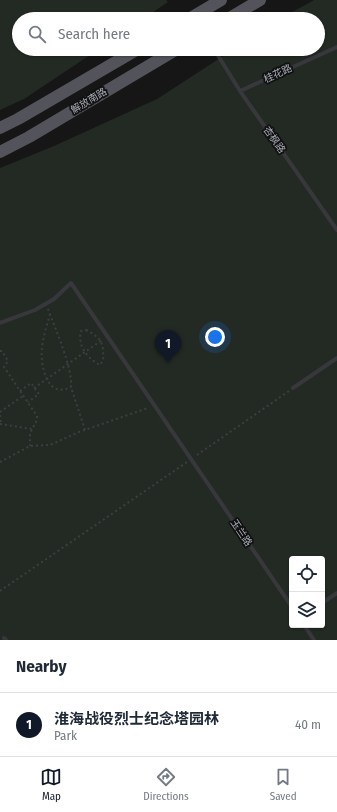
<!DOCTYPE html>
<html lang="en">
<head>
<meta charset="utf-8">
<style>
  body { margin:0; font-family:"Fira Sans Condensed","Noto Sans SC",sans-serif; background:#f6f6f7; color:#1f2937 }
  .controls { position:absolute; right:12px; bottom:12px; display:grid; overflow:hidden; border-radius:4px; box-shadow:0 1px 3px #0004 }
  .controls button { width:36px; height:36px; display:grid; place-items:center; padding:0; border:0; border-bottom:1px solid #e0e1e3; background:#fff; color:#1f2937; font:20px sans-serif }
  .you { position:absolute; left:215px; top:337px; width:14px; height:14px; margin:-10px; border:3px solid #fff; border-radius:50%; background:#1a73e8; box-shadow:0 0 0 6px #1a73e833 }
  .badge { display:grid; place-items:center; width:26px; height:26px; border-radius:50%; background:#111827; color:#fff; font-size:13px; font-weight:700 }
  .pin { position:absolute; translate:-50% -33px; filter:drop-shadow(0 1px 2px #0008) }
  .pin::after { content:''; position:absolute; top:21px; width:14px; height:12px; background:inherit; clip-path:polygon(0 0,100% 0,50% 100%) }
  .list { margin:0; padding:0; list-style:none }
  h2 { display:flex; justify-content:space-between; align-items:center; height:52px; margin:0; padding:0 16px; font-size:17px }
  h2 small { font-size:13px; font-weight:400; color:#747a83 }
  .list li { display:grid; grid-template-columns:26px 1fr auto; gap:12px; align-items:center; box-sizing:border-box; height:64px; padding:0 16px; border-top:1px solid #e0e1e3 }
  .list b { display:block; font-size:15px; white-space:nowrap }
  .list p { margin:0; font-size:13px; white-space:nowrap; color:#747a83 }
  .list em { font-size:13px; font-style:normal; color:#747a83 }
  .icon { flex:none; width:22px; height:22px; fill:none; stroke:currentColor; stroke-width:2; stroke-linecap:round; stroke-linejoin:round }
  .map { position:relative; flex:none; width:337px; height:640px; overflow:hidden }
  .search { position:absolute; background:#fff; box-shadow:0 1px 3px #0004; left:12px; right:12px; top:12px; height:44px; display:flex; align-items:center; gap:10px; box-sizing:border-box; padding:0 14px; border-radius:22px; color:#747a83; font-size:15px }
  .sheet { height:116px; background:#fff }
  nav { display:flex; justify-content:space-around; align-items:center; box-sizing:border-box; height:56px; border-top:1px solid #e0e1e3; background:#fff; font-size:11px; color:#747a83 }
  nav a { display:grid; justify-items:center; gap:2px }
  nav .on { color:#111827 }
  .map>svg:first-child { display:block }
  .green { fill:#222a23; fill-rule:evenodd }
  .lines { fill:none; stroke-linecap:round; stroke-linejoin:round }
  .path { stroke:#3d3e43; stroke-width:2; stroke-dasharray:2 3; stroke-linecap:butt }
  .lane { stroke:#37373c; stroke-width:4 }
  .primary { stroke:#53545b; stroke-width:12 }
  .labels { text-anchor:middle; dominant-baseline:central; stroke-width:3.5; stroke-linejoin:round; paint-order:stroke }
  .street-label { font-size:10px; fill:#a8acb6; stroke:#111112 }
</style>
</head>
<body>
<div class="map">
<svg width="337" height="640" viewBox="0 0 337 640">
  <rect width="100%" height="100%" fill="#161617"/>
  <path class="green" d="M0,0H166L168,2L143,19H19V49H99L24,99L0,110Z
    M314,0H337V640H0V168L54,146L157,99L234,49H318V19H280ZM292,559H322V625H292Z"/>
  <g class="lines">
    <path class="path" d="M48,309C55,328 73,369 71,387L85,430
      M50,314C47,325 43,337 42,348C40,365 47,400 71,387
      M86,330C102,338 104,344 103,361L100,365C88,359 77,346 81,331Z
      M0,351H2L8,361L4,367L37,416V420L30,433V446
      M34,388L102,340
      M20,391L31,383L39,394L28,402
      M0,412L23,396
      M0,415L1,424
      M0,424L32,429
      M197,455L289,391
      M0,462L30,446L50,445L79,432L148,408
      M0,591L187,462"/>
    <path class="lane" d="M214,49L240,91L337,230
      M240,91L337,47
      M0,323L35,310L54,299L71,283L292,607
      M293,388L337,358
      M322,603L337,593
      M304,625L314,640
      M4,638L6,640"/>
    <path class="primary" d="M189,19L221,0
      M228,19L260,0
      M0,128L18,119L138,49
      M0,152L29,137L177,49"/>
  </g>
  <g class="labels">
    <g class="street-label">
      <text transform="translate(278 74) rotate(-25)">桂花路</text>
      <text transform="translate(89 101) rotate(-31)">解放南路</text>
      <text transform="translate(274 140) rotate(55)">杏枫路</text>
      <text transform="translate(241 533) rotate(56)">玉兰路</text>
    </g>
  </g>
</svg>
<div class="controls">
<button><svg class="icon" aria-label="locate" viewBox="0 0 24 24"><circle cx="12" cy="12" r="6"/><path d="M12 2v4M12 18v4M2 12h4M18 12h4"/></svg></button>
<button><svg class="icon" aria-label="layers" viewBox="0 0 24 24"><path d="M12 4l9 5-9 5-9-5zM3 14l9 5 9-5"/></svg></button>
</div>
<div class="you"></div>
<div class="pin badge" style="left:168px;top:363px">1</div>
<div class="search"><svg class="icon" aria-label="search" viewBox="0 0 24 24"><circle cx="10" cy="10" r="6"/><path d="M15 15l6 6"/></svg>Search here</div>
</div>
<section class="sheet">
<h2>Nearby<small></small></h2>
<ul class="list">
<li><span class="badge">1</span><div><b>淮海战役烈士纪念塔园林</b><p>Park</p></div><em>40 m</em></li>
</ul>
</section>
<nav>
<a class="on"><svg class="icon" aria-label="map" viewBox="0 0 24 24"><path d="M3 6l6-2 6 2 6-2v14l-6 2-6-2-6 2zM9 4v14M15 6v14"/></svg>Map</a>
<a><svg class="icon" aria-label="directions" viewBox="0 0 24 24"><path d="M12 3l9 9-9 9-9-9zM9 14v-3h6M13 9l2 2-2 2"/></svg>Directions</a>
<a><svg class="icon" aria-label="saved" viewBox="0 0 24 24"><path d="M7 4h10v16l-5-4-5 4z"/></svg>Saved</a>
</nav>
</body>
</html>
